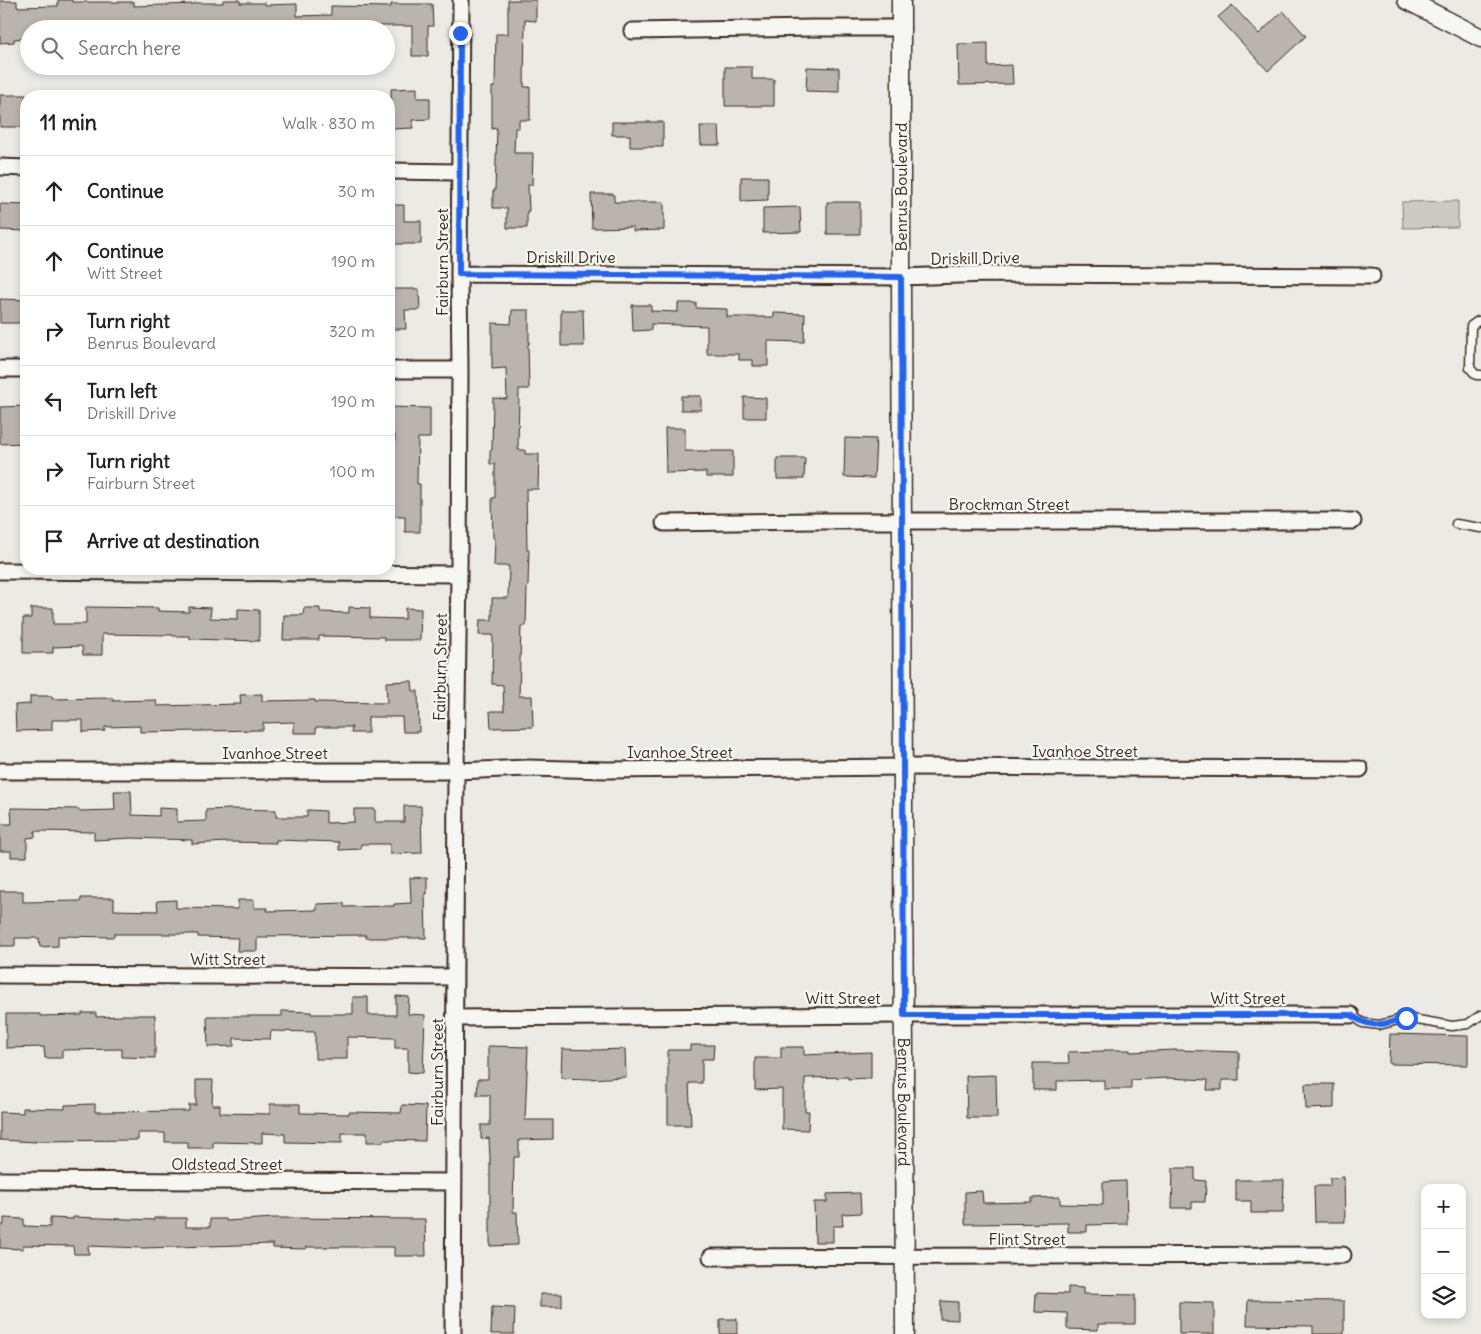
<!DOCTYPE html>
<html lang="en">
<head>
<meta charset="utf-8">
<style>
  body { margin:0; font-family:Delius,sans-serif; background:#f6f6f6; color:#222 }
  .controls { position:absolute; right:15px; bottom:15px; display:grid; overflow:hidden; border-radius:10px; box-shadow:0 2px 8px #0003 }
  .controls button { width:45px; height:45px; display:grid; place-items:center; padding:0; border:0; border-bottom:1px solid #e0e0e0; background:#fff; color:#222; font:25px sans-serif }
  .stop { position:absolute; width:15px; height:15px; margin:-11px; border:4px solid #2563eb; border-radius:50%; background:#fff }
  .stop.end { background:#2563eb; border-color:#fff; box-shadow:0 1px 5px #0008 }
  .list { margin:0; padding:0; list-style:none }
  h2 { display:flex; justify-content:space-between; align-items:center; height:65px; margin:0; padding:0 20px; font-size:21px }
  h2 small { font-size:16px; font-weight:400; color:#767676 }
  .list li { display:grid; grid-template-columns:32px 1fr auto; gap:15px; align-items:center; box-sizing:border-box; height:70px; padding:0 20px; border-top:1px solid #e0e0e0 }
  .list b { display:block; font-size:19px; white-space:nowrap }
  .list p { margin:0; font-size:16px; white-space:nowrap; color:#767676 }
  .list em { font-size:16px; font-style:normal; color:#767676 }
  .icon { flex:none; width:28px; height:28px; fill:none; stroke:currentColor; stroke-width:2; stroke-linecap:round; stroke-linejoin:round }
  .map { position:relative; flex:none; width:1481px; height:1334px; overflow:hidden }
  .search { position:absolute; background:#fff; box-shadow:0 2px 8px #0003; left:20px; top:20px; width:375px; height:55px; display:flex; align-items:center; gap:12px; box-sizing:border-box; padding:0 18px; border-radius:28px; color:#767676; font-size:19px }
  .panel { position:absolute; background:#fff; box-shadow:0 2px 8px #0003; left:20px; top:90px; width:375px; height:485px; border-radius:20px }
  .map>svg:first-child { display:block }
  .green { fill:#cdcac4; stroke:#847a71 }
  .building { fill:#bab4ae; stroke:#3b2a1e }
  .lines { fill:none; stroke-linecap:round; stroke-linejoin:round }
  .service-casing { stroke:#3b2a1e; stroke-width:11 }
  .minor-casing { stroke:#3b2a1e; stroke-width:19 }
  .tertiary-casing { stroke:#3b2a1e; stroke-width:21 }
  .service { stroke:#f6f6f2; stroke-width:8 }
  .minor { stroke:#f6f6f2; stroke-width:15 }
  .tertiary { stroke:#f6f6f2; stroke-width:18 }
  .route { stroke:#2563eb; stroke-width:6 }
  .labels { text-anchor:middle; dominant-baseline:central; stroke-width:4.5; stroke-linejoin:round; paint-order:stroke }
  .street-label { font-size:16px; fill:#3b2a1e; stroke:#f6f6f2 }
</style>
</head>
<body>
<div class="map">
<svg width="1481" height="1334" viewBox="0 0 1481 1334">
  <rect width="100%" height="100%" fill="#ebeae5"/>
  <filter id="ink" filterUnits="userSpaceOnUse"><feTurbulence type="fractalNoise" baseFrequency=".02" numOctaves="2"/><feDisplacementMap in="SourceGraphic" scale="10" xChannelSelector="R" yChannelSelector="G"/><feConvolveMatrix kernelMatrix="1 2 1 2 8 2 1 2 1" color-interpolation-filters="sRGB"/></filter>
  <g filter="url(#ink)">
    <path class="green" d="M1458,201V227L1403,228L1402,202Z"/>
    <path class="building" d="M58,0H72V2H134V6L195,4V3H223V0H240V3H265V5L297,4V16L331,15V6L391,7V4H432L433,26H428V56H412V26H372V29H29V38L14,39V42L0,43V1H17V7L58,6Z
      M508,0H536V21L525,20L524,87H530V120H519V128H515L514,153H533L532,185H528L529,211H527V228H507V208H493V191H495L497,128L492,129V87H495L496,34H508Z
      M1232,5L1259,34L1283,11L1306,36L1268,71L1218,17Z
      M988,43V66L1012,65L1013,84L959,85L958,44Z
      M725,67H752V79H774V106H725Z
      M807,67L839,68V92L806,91Z
      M417,88V98H430V119L412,120L413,128L392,129L391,89Z
      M0,95H26V127H0Z
      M612,122H663V147H630V135H612Z
      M700,126H719L720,145H701Z
      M741,177H768V200L741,201Z
      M591,194H614V202H664V230L633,231V227L592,228Z
      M827,202H860V234H827Z
      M0,204L26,205V231L0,230Z
      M389,205H404V221H421V244H389Z
      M800,207L801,232L763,233V208Z
      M389,289H419L420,310H405L406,329H389Z
      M0,299L26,300V323H0Z
      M678,303H696V308L727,309V317H774V313L805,314L804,342L768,341V366H753V360H739V354H707V326L651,324V330L633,331L632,305H651V311L678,312Z
      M512,310H529V344H528L529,389H519L518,450H525V454H539L538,489H526L527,549H529L528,586H527L526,626H521L519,696H532L533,727L491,728L490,711H504L503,685L492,684L493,635H479L480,620H492V598H508L509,566H494L495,538H493L492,498H495V464H490V450H492L493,398L507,399L506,368L492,369V323L511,324Z
      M561,310H583L584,346H561Z
      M681,396H701V410H681Z
      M744,397L766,398V418H744Z
      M26,406V443L0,444V407Z
      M389,407L430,408V438H418L417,484H420V532H405V516H389V484H393L395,435H389Z
      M665,428H685V451H733V477H706V472L666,473Z
      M845,438L876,439L874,478L844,477Z
      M777,458H805L804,479H777Z
      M86,607L158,608V611L189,612V607L211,608L210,618L238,619V609L259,610V641L190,639V636H173V635L102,634V655H83L82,646L53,647V653H23V618H31V608H53V624H86Z
      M349,607L370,608V618L405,619V608L421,609L420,640H384V637L319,636V640H283L284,615H303L304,608H320V612L349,613Z
      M412,681L413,691H418L419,732H403L402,717H368V733H351L352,727H316V733H294V722L263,723V730L140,732V726L105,727V731L83,732V720H52V730L16,731L15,705L30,704V696H52V699L113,698V701L156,700L157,706L241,704L240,695L262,694V701L315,700V702L387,703L386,682Z
      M114,791H131L132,815L159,816V808L177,809V822L206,821V810L231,809L276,810V817H307V810L326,811V823L354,822V809H375V822H404V806H421L422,853L390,854V844H361V849L339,850V842L276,840V843L228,842L192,844V840L132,838L94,840V832L35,831V837L27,838V857H11V851H0V824H12L11,808L79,809V811L115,810Z
      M427,877V894H425L426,938H366V935L267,936V938H257V951H237L238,938L198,937V934H114V937L58,936V946L40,947L39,938H15V946H0V891H23V902L81,901V898H114V910L158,911L157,901L176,900V908L238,909V900H254V908H268L267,911L317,910V904L344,903V907L394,906V904L411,903L410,878Z
      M396,996L409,997L408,1014L425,1015L423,1073L408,1072V1048H395V1038L347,1037V1059H315V1032L271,1031L270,1039L234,1038V1046L208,1047L207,1016H282V1011L311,1012V1014H353V997H368V1015H396Z
      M82,1013H96V1017L122,1016V1015H155V1058L122,1057V1049L62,1050V1058H45L44,1047L6,1048V1014H40V1016L82,1015Z
      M1390,1034L1468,1036V1065L1389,1064Z
      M690,1045H714L713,1059H702V1083H689L691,1125H668V1050H690Z
      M488,1046L528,1047L525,1120H553V1139L519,1140V1157H514L513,1212H517L518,1245L490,1246V1157L489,1138L481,1139V1125H490V1095H477L478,1079H488Z
      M781,1047H804V1055L871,1052V1078L848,1079V1077L805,1078V1111H809L808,1130L782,1129V1089L755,1090V1058H781Z
      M562,1049L596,1050L625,1049L626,1077L589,1079L561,1078Z
      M1104,1050H1130V1052L1175,1050L1239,1052V1080H1222V1090H1207L1208,1080L1168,1078L1131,1080V1089H1104V1080L1057,1081V1090H1033V1063H1069L1068,1052L1104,1051Z
      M996,1075L997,1118H967L966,1076Z
      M196,1080H213L212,1105H220V1113L270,1114V1104H300V1113L349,1114V1112L401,1113L402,1105L426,1106L425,1141L383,1140V1142H367V1133H342V1143L285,1142V1134L262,1133V1143L213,1142V1148H188V1142H165V1133H138V1140L36,1141V1142L0,1140V1112L23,1113V1108L65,1109V1105L95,1104V1112L189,1111V1105H196Z
      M1305,1084H1334V1108L1306,1109Z
      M1173,1168H1195V1180L1206,1181L1205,1202H1192V1208H1172Z
      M1344,1177L1345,1222H1315L1314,1186H1330V1178Z
      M1236,1180H1284L1283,1213H1251V1201H1236Z
      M1126,1181L1127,1224L1087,1225V1232H1068V1223L965,1224V1192L982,1191L983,1203L1032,1202V1198L1060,1197V1204L1103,1205V1182Z
      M860,1193L861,1213L842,1214L843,1226H833V1242H815L814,1202H827V1194Z
      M73,1217L154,1220V1218H186V1227H210V1219H226V1221L274,1218L425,1219L426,1256H394V1247H306V1249L273,1248V1244L143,1248L88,1246L89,1254H74L73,1246L23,1245V1249L0,1248V1225H4V1218L24,1219V1226L50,1227V1218L73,1219Z
      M1068,1287L1083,1288V1294L1135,1295V1324H1098V1330L1067,1329V1313L1035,1312L1036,1293L1068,1294Z
      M540,1294H562V1307H540Z
      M1248,1300L1344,1301V1334H1313V1326L1247,1325Z
      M941,1301L958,1302V1320L940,1319Z
      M1179,1302L1214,1303V1334H1179Z
      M492,1307L515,1308L514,1334H491Z
      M720,1319H737V1334H720Z"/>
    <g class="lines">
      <g class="service-casing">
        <path id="service" d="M1481,321H1478L1471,326L1470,368L1476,375H1481
          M1456,524L1481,528
          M1351,1015L1363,1023L1379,1025L1406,1018L1452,1026L1468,1024L1481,1015"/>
      </g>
      <g class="minor-casing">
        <path id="minor" d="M632,31L812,28H902
          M0,167L26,168
          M389,171L459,172
          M459,274L901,277L987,274L1372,276
          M0,369H26
          M389,370H460
          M664,523L814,521H1353
          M0,571L459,574
          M0,771H456L528,768L607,770L903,767L1360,769
          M0,975L455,977
          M454,1018L904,1015H1351
          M0,1180L454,1182
          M711,1257L1343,1255
          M453,1334L456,771L459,574L460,370L459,274L461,0"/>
      </g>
      <g class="tertiary-casing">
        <g id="tertiary">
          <path id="s1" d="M901,0V277L905,1334"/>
          <path d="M1407,0L1481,38"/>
        </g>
      </g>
      <use href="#service" class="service"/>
      <use href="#minor" class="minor"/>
      <use href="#tertiary" class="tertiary"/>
    </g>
  </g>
  <g class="lines" filter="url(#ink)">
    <path class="route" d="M460,33L459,274L901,277L904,1015H1351C1373,1030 1383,1024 1406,1018"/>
  </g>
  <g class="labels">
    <g class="street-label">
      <text transform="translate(901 187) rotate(-90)">Benrus Boulevard</text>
      <text x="571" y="257">Driskill Drive</text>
      <text transform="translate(975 258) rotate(-1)">Driskill Drive</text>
      <text transform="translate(442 262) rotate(-90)">Fairburn Street</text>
      <text x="1009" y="504">Brockman Street</text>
      <text transform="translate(440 667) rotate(-89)">Fairburn Street</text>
      <text x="1085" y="751">Ivanhoe Street</text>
      <text x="680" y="752">Ivanhoe Street</text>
      <text x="275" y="753">Ivanhoe Street</text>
      <text x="228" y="959">Witt Street</text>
      <text x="843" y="998">Witt Street</text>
      <text x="1248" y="998">Witt Street</text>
      <text transform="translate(437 1072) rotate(-90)">Fairburn Street</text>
      <text stroke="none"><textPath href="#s1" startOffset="1102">Benrus Boulevard</textPath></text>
      <text x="227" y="1164">Oldstead Street</text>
      <text x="1027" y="1239">Flint Street</text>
    </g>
  </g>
</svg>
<div class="controls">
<button>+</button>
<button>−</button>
<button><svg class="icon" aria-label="layers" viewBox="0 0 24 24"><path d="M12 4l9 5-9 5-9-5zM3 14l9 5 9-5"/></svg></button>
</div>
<div class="stop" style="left:1406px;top:1018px"></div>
<div class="stop end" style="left:460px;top:33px"></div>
<div class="search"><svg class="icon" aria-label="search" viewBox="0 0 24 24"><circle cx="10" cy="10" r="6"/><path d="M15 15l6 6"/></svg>Search here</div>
<section class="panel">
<h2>11 min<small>Walk · 830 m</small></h2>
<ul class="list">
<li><svg class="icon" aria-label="ahead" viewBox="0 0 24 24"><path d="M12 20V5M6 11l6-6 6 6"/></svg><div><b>Continue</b></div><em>30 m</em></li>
<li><svg class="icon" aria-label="ahead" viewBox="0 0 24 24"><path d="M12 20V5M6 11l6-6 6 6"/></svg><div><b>Continue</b><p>Witt Street</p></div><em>190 m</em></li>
<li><svg class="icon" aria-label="right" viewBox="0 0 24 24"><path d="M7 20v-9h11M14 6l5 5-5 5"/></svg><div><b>Turn right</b><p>Benrus Boulevard</p></div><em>320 m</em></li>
<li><svg class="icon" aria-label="left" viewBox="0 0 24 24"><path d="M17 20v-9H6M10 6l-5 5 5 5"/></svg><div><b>Turn left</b><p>Driskill Drive</p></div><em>190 m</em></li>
<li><svg class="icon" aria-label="right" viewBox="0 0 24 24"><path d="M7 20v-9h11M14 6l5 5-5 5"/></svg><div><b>Turn right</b><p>Fairburn Street</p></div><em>100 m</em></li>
<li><svg class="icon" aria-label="arrive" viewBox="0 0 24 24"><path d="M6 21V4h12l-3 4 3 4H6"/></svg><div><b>Arrive at destination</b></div></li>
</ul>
</section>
</div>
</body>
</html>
